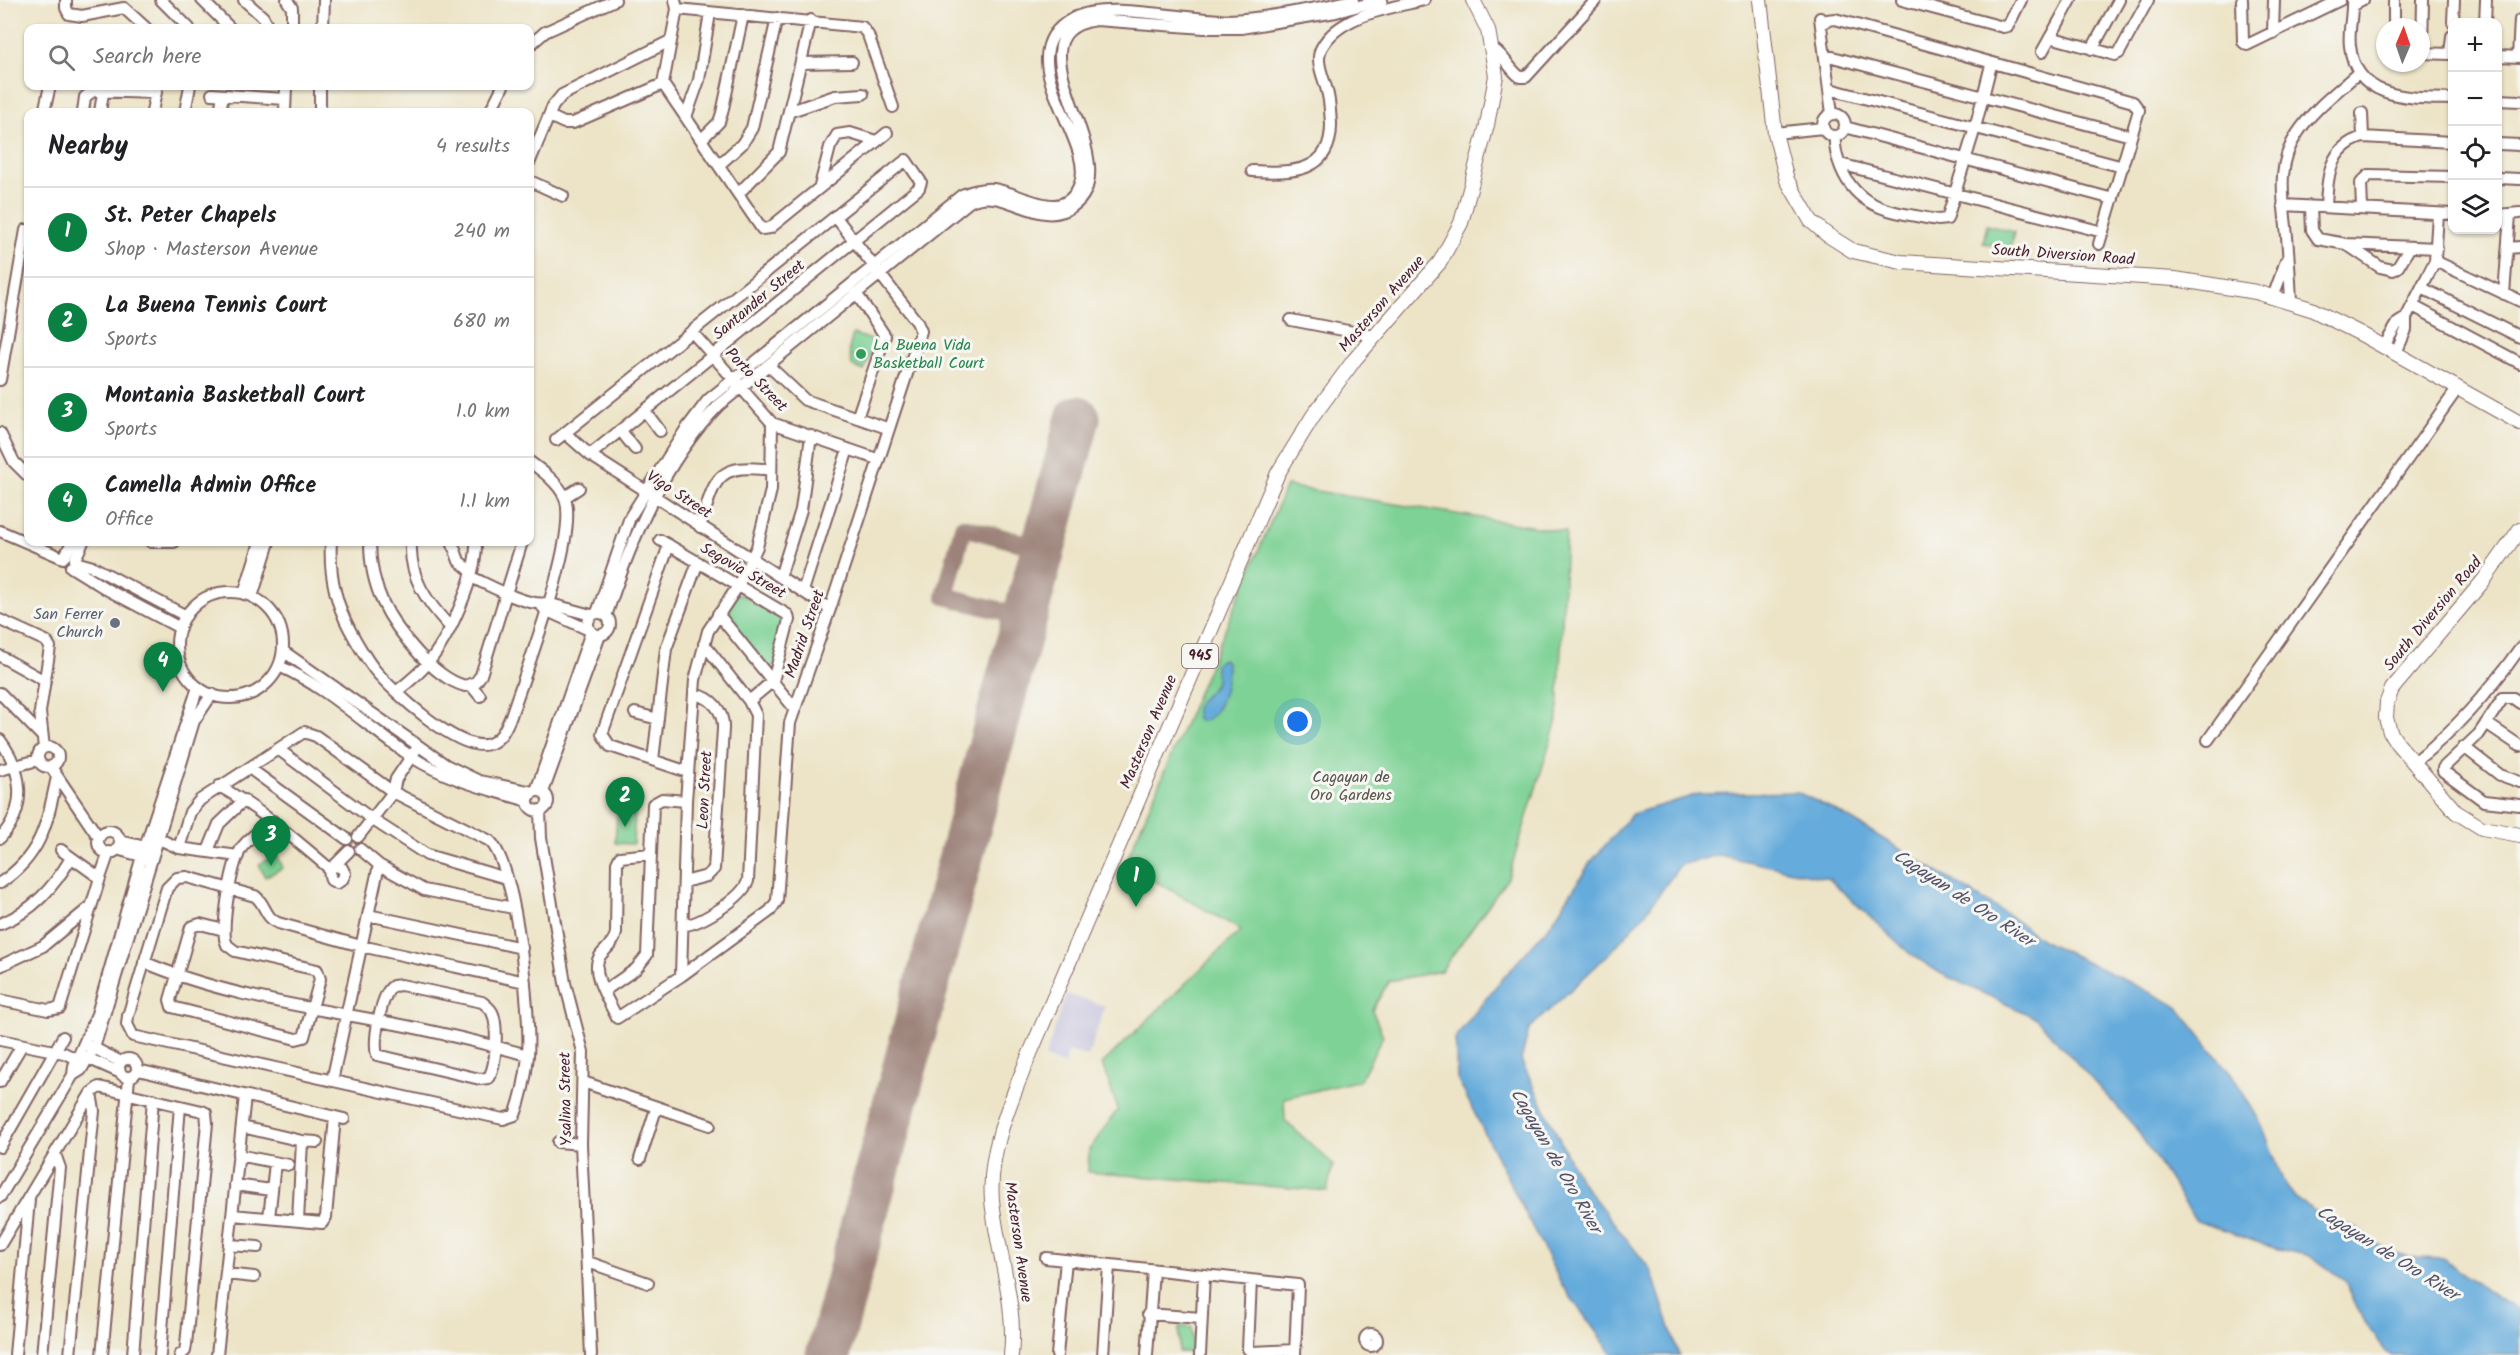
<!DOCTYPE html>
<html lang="en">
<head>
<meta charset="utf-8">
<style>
  body { margin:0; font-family:Kalam,sans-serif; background:#f6f6f6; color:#202124 }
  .controls { position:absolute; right:18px; top:18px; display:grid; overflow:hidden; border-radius:12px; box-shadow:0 2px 4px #0004 }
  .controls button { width:54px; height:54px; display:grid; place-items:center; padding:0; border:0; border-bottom:2px solid #e0e0e0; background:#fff; color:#202124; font:30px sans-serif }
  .compass { position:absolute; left:2376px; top:18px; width:54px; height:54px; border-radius:50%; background:#fff; box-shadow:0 2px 4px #0004; rotate:2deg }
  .you { position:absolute; left:1298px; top:722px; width:21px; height:21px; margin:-15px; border:4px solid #fff; border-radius:50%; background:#1a73e8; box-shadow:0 0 0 9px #1a73e833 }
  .badge { display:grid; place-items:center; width:39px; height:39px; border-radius:50%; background:#0b8043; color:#fff; font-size:20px; font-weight:700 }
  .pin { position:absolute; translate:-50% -50px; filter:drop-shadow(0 2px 3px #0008) }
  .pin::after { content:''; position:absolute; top:32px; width:21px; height:18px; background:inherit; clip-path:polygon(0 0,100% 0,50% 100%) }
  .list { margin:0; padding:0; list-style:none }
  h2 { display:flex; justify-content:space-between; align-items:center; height:78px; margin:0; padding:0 24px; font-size:26px }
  h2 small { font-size:20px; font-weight:400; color:#757577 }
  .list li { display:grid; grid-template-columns:39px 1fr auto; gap:18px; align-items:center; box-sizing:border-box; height:90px; padding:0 24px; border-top:2px solid #e0e0e0 }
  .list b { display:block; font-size:22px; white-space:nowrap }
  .list p { margin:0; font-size:20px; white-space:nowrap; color:#757577 }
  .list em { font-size:20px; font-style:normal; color:#757577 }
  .icon { flex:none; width:33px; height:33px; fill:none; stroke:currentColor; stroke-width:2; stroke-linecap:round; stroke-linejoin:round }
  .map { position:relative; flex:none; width:2520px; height:1355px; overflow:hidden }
  .search { position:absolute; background:#fff; box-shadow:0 2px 4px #0004; left:24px; top:24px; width:510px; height:66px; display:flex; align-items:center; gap:15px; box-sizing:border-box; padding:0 21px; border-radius:12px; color:#757577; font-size:22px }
  .panel { position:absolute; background:#fff; box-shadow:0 2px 4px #0004; left:24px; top:108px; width:510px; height:438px; border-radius:12px }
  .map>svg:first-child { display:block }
  .industrial { fill:#c3c0db }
  .green { fill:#7ed295; stroke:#647860; stroke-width:1.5 }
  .water { fill:#65abdb; stroke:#586583; stroke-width:1.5 }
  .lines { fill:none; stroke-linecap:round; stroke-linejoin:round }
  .taxiway { stroke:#9c8279; stroke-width:18 }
  .runway { stroke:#9c8279; stroke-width:45 }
  .minor-casing { stroke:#836462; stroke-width:14 }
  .major-casing { stroke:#836462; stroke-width:16 }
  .minor { stroke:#fff; stroke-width:10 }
  .major { stroke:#fff; stroke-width:14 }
  .leisure-dot { fill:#2e9e5b; stroke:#f6f6f2; stroke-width:2 }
  .worship-dot { fill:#6b7280; stroke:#f6f6f2; stroke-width:2 }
  .labels { text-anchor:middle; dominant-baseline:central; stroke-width:6; stroke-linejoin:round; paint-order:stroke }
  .shield { fill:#f6f6f2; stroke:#7e6067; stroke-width:1.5 }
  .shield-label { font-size:15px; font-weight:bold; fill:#4a1f2b }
  .street-label { font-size:16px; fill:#4a1f2b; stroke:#f6f6f2 }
  .leisure-label { font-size:16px; fill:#27864d; stroke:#f6f6f2; text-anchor:start }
  .worship-label { font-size:16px; fill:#5b616d; stroke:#f6f6f2; text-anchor:end }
  .park-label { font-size:16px; fill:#5a554b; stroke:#f6f6f2 }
  .water-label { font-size:18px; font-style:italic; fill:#535069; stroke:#f6f6f2 }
</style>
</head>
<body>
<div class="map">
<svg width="2520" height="1355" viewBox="0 0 2520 1355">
  <rect width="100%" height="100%" fill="#f6f6f2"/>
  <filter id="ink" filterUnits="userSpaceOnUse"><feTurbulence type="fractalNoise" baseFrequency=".0167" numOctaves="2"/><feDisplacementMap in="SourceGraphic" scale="12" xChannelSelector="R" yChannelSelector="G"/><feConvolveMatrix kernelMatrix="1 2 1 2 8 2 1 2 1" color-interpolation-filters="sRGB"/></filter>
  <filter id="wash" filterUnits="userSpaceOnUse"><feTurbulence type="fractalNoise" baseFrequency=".008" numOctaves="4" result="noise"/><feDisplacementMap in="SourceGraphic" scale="24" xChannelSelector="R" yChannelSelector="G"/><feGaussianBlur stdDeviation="1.35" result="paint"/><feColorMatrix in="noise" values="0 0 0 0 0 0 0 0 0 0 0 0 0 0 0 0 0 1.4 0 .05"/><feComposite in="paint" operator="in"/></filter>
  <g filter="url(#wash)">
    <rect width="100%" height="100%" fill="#ede4c7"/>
    <path class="industrial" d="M1066,994L1105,1006L1088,1057L1069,1051L1064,1065L1045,1058Z"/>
    <path class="green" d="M1987,225L2014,232L2010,249L1983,243Z
      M853,334L875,341L864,371L852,366L849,349Z
      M1286,486L1566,532L1558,717L1508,878L1441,971L1389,981L1372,1010L1383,1036L1360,1080L1284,1098L1285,1121L1333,1164L1327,1191L1088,1172L1089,1150L1118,1109L1102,1064L1241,930L1125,864Z
      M737,593L787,618L772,673L722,615Z
      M617,810L635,811L633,844L615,843Z
      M277,855L283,868L265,877L259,864Z
      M1179,1327H1192V1352H1179Z"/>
    <path class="water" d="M1223,659L1226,662C1230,678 1220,721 1199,721C1188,705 1208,696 1215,684C1218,678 1215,671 1215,664Z
      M1797,792L1839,812L2010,916L2042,940L2176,1005L2234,1078L2262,1125L2284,1183L2297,1200L2321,1215L2356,1228L2388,1252L2418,1258L2445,1259L2467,1278L2520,1311V1355H2392L2387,1352L2364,1322L2345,1281L2311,1256L2274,1248L2196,1221L2135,1127L2036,1018L1940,973L1909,953L1829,879L1719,855L1680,865L1647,911L1611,952L1529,1029L1521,1060L1579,1179L1651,1270L1679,1355H1613L1562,1285L1485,1134L1457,1078L1455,1038L1496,986L1551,924L1590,863L1632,814L1699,794Z"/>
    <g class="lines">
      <path class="taxiway" d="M1025,617L945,596L963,527L1044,549"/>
      <path class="runway" d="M828,1355L1078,418"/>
    </g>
  </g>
  <g filter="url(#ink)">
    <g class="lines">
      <g class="minor-casing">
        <path id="minor" d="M66,0V8L69,14L82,16L124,8L146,28
          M161,0L189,28
          M202,0L230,28
          M244,0L263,17L269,28
          M287,0L292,8V28
          M675,0L677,9L862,27L868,35L893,107
          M1902,0L2003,27L2008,26L2021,0
          M2242,0L2243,42L2247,45L2340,0
          M2352,0C2353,15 2348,31 2350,46C2356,101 2411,98 2452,99
          M2394,0V27
          M2352,6L2363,0
          M677,9L663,84L762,229L770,228L887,133
          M1820,18L1832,114
          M2453,22L2454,0
          M2485,22L2486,0
          M1821,25L1827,20L1835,19L2133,102L2139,110L2099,244
          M323,28L324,0
          M2273,33L2274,0
          M2050,37L2115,55L2119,53L2148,0
          M530,45L545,32L615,0
          M1493,49C1504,55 1509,69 1520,77H1526L1596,0
          M2092,49L2119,0
          M2042,52L2071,0
          M2421,53L2450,54L2452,36
          M2422,53L2423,0
          M1825,55L2131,136
          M2498,56L2520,57
          M2518,57L2520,20
          M802,63L852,62
          M1830,89L2123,167
          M212,94L285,99
          M2498,100L2520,101
          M791,111L835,96L863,94
          M44,112L50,86
          M83,112L85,97L93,91L156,93
          M100,112L103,93
          M152,112L157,86
          M185,112L190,86
          M220,112L223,95
          M285,112L286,86
          M320,112V86
          M490,112L503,86
          M2362,113L2363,137
          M1823 125a11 11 0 1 1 22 0a11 11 0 1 1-22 0Z
          M549,116L564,123H573L663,84
          M686,117L699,80L710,13
          M1845,127L2113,199
          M1775,133L1823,128
          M1835,136C1834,146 1837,158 1841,168C1859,212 1897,212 1938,220L1947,219L1975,128L1991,65
          M702,139L719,122L722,113L743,15
          M2498,144L2520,145
          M530,161L553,106L562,95L670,41
          M1840,164L2103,232
          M719,165L742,144L752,128L777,18
          M1252,171C1291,173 1332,174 1331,123C1330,112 1330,101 1327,91C1324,78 1314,60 1322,47C1340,14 1391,8 1424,0
          M2498,178L2520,179
          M530,181L563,196
          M820,186L830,147L837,135L850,133L876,141
          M738,194L779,152L811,20
          M2283,205L2452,214
          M2311,207L2312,230L2318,239L2346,244L2437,248
          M2326,207C2327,177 2329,147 2363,137L2452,142
          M2362,208L2361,183L2369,175L2452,177
          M2498,215L2520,213
          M2346,244L2380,267L2393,270L2398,267L2410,247
          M2508,248L2520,247
          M2435,261L2520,301
          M2422,288L2520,337
          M856,293L885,336L857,418
          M2504,294L2510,215
          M2273,297L2286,261
          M2291,302C2290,280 2289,259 2287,237C2284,201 2275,167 2297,134C2312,110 2338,91 2359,72
          M2413,306L2520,363
          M1291,320L1374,336
          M692,332L772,423L877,459
          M2384,346L2398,323L2406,318
          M2396,353L2406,330V318L2435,261L2438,214
          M768,365L805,400L887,428
          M0,380L26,230
          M645,411L660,431
          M621,431L635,449
          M0,433L14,462L28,476
          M565,433L590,455L830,609
          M556,440L906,160L921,182L919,188L590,455
          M565,497L579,488
          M700,527C715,480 715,462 771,470
          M0,531L63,558
          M660,540L788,615L789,620L773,681L749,701
          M151,542H174
          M331,542C329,573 335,602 350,630C357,643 365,657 374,669C392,691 460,754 489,744C502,739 506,727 511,716C525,672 579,537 565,498C559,483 541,470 530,462
          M370,542C370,588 388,620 419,654C432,667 447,681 465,686L476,682L481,675L522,542
          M411,542C409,578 427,602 450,627
          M452,542L459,561L472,572
          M669,545L602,734L610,746L688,772
          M65,556L72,542
          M75,559L83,542
          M75,562L93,567L186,616
          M71,567L108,590L180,628
          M471,577C489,585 527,607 547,603L591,615
          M780,577L801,510L811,436
          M803,591L848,449
          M177 645a53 53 0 1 1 106 0a53 53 0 1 1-106 0Z
          M244,594L260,542
          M252,597L269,542
          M541,605L545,610L589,630
          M588 624a11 11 0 1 1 22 0a11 11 0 1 1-22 0Z
          M597,613L630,517L686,429L708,400L962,195C972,191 982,188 993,189C1021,192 1065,227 1080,183C1096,139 1003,55 1074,18C1108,0 1187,21 1227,20C1262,19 1319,8 1353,0
          M718,614L795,709
          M606,616C631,541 663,462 719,405L969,202C1004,183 1038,231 1073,206C1133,163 1000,34 1096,20L1204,28H1241L1336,12L1382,0
          M0,620L46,641L50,647L40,712L44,748
          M283,651L446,765L479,781L533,792
          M0,656L45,681
          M279,666C329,688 367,727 412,757C448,780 488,789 528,801
          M471,685L480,696
          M396,692C406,684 418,675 427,664C449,639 477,576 476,542
          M0,693L41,735
          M2520,703L2513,698H2503L2479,734L2443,768V771L2484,801L2520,805
          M635,713L658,719
          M2486,723L2520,746
          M0,740C23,771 28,808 0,838
          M2208,740L2458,388
          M2464,747L2500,775L2520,782
          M38 757a10 10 0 1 1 20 0a10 10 0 1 1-20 0Z
          M278,749L373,820L427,855L506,878
          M653,760L666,649L698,562
          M2413,763C2456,730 2489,692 2520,648
          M51,767L99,838
          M249,768L347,839
          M0,770L38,760
          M219,786C260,809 295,839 330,869
          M536,791L591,632
          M528 801a10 10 0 1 1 20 0a10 10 0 1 1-20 0Z
          M543,792L600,635
          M540,810L541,838L565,983L583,1052L581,1144L591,1355
          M98 842a11 11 0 1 1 22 0a11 11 0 1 1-22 0Z
          M358,837L393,792L396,779L415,751
          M159,839L179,848L238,856
          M120,841L150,848
          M179,848L190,812L200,800L304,732L316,736L393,792L490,841C517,868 531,1016 528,1056C526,1075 522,1097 515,1115L503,1119L133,1036L127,1024L128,1016L167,888L177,878L187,877L255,896C266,904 264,917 278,923L361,946L525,982
          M117,849L148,858
          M360,849L379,865L424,890L513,908
          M61,850L100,878L109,852
          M208,851L219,824L244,800
          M651,854L620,857L617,863L616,933C614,944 606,948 600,956C589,972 610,1003 617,1018L681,976L770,911L777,901L790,723L830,609L921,331L917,322L835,216
          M336,866L342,868L345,874L342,880L337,883L331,880L329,871L349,851
          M684,882L707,876L714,869L723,729C724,712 712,696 694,695
          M0,883C42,855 47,823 57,777
          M368,915L522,948
          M0,924C33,911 53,888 71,858
          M684,925C701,924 742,898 748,881L756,715L749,701L704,644
          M224,930L200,924L191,927L170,1000L172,1007L296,1039L304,1037L320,979L317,970L235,951L227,945L225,939C223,920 231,861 243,846C251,836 263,828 273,821
          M144,962C218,994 301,1006 380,1021C430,1030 479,1042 528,1055
          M0,966L43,946L89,908
          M681,976L686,801L695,680L708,631L738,586L757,547L771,490L772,423
          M401,985L482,1002C486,1005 490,1008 492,1012C498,1024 497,1067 488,1078L480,1079L377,1055C373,1041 381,993 393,986Z
          M604,991L636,969L647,955L653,804L662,799L686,801
          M0,1000L48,1010L60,1008L100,878
          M0,1040L64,1053L83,1062
          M90,1046L121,1062
          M83,1056L121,1073
          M119 1068a9 9 0 1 1 18 0a9 9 0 1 1-18 0Z
          M138,1070L344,1119
          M73,1075L74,1066L97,1014L142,856L198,687
          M332,1081L379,865
          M0,1082L22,1045
          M583,1082L710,1125
          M242,1127L302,1141L317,1142
          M558,1142L581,1144
          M0,1147L63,1037
          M238,1155L289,1165
          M640,1159L656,1109
          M235,1185L271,1190
          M0,1197L73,1075L81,1070L94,1048L194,721L212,694
          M232,1215L322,1223L326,1217L335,1117
          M269,1218L275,1163
          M298,1221L302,1141
          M0,1245L91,1093L99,1087L202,1111L206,1113L207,1123L186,1345L185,1351L180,1355
          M229,1245L258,1247
          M1046,1258L1298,1285L1295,1355
          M588,1262L648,1283
          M226,1274L254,1277
          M1251,1280L1248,1349L1252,1352L1295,1350
          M1148,1314L1201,1318
          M1365 1340a6 6 0 1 1 12 0a6 6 0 1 1-12 0Z
          M15,1355L29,1200
          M42,1355L60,1168L55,1154
          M70,1355L94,1111L91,1093
          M102,1355L129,1078
          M133,1355L153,1099
          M160,1355L180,1106
          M217,1355L245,1096
          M1057,1355L1066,1260
          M1103,1355L1109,1265
          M1147,1355L1153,1270
          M1200,1355L1204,1275"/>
      </g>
      <g class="major-casing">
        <path id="major" d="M1760,0L1775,133L1787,180L1811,221L1826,234L1853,251L1901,262L2175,279L2256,292L2311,309L2361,334L2520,423
          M2520,529L2484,580L2392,689L2387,702L2386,718L2390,732L2397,743L2456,812L2482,828L2520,835
          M1011,1355C1017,1303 997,1252 992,1200C988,1153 1009,1105 1026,1063L1278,473L1313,416L1355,359L1440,262L1461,223L1487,125L1496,76L1488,30L1473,0"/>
      </g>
      <use href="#minor" class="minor"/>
      <use href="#major" class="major"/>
    </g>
  </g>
  <circle class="leisure-dot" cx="861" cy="354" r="6"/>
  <circle class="worship-dot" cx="115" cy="623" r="6"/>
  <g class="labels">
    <rect class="shield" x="1182" y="644" width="36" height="24" rx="4.5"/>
    <g class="shield-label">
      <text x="1200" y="656">945</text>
    </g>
    <g class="street-label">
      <text transform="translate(2063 255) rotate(4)">South Diversion Road</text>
      <text transform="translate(759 300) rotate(-40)">Santander Street</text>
      <text transform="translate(1382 304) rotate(-49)">Masterson Avenue</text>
      <text transform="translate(756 380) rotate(46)">Porto Street</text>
      <text transform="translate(679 495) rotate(33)">Vigo Street</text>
      <text transform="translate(743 571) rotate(30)">Segovia Street</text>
      <text transform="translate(2433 614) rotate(-50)">South Diversion Road</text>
      <text transform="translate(805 634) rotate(-71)">Madrid Street</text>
      <text transform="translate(1149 732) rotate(-67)">Masterson Avenue</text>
      <text transform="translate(705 790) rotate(-87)">Leon Street</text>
      <text transform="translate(566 1099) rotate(-91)">Ysalina Street</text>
      <text transform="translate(1018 1242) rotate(82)">Masterson Avenue</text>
    </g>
    <g class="leisure-label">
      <text x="873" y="345">La Buena Vida<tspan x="873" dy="18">Basketball Court</tspan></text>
    </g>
    <g class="worship-label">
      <text x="103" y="614">San Ferrer<tspan x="103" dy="18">Church</tspan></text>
    </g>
    <g class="park-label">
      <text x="1351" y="777">Cagayan de<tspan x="1351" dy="18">Oro Gardens</tspan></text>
    </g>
    <g class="water-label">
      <text transform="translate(1963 899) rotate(33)">Cagayan de Oro River</text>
      <text transform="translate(1555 1161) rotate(60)">Cagayan de Oro River</text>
      <text transform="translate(2387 1254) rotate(32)">Cagayan de Oro River</text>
    </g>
  </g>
</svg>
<div class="controls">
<button>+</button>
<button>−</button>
<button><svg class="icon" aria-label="locate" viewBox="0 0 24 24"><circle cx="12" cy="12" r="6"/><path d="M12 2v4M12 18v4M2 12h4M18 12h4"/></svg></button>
<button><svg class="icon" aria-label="layers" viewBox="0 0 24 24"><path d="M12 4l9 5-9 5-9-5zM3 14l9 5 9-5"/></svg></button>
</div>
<svg class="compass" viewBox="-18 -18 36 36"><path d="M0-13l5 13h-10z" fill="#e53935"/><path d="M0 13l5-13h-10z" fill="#757577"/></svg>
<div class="you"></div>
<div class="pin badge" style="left:1136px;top:907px">1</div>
<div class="pin badge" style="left:625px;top:827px">2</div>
<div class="pin badge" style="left:271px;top:866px">3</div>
<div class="pin badge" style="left:163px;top:692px">4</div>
<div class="search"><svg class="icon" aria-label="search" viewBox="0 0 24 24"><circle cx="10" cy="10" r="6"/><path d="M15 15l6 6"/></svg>Search here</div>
<section class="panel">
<h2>Nearby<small>4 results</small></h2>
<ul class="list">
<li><span class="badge">1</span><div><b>St. Peter Chapels</b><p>Shop · Masterson Avenue</p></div><em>240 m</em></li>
<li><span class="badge">2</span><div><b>La Buena Tennis Court</b><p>Sports</p></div><em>680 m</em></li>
<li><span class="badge">3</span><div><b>Montania Basketball Court</b><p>Sports</p></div><em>1.0 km</em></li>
<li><span class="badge">4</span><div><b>Camella Admin Office</b><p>Office</p></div><em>1.1 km</em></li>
</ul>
</section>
</div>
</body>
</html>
